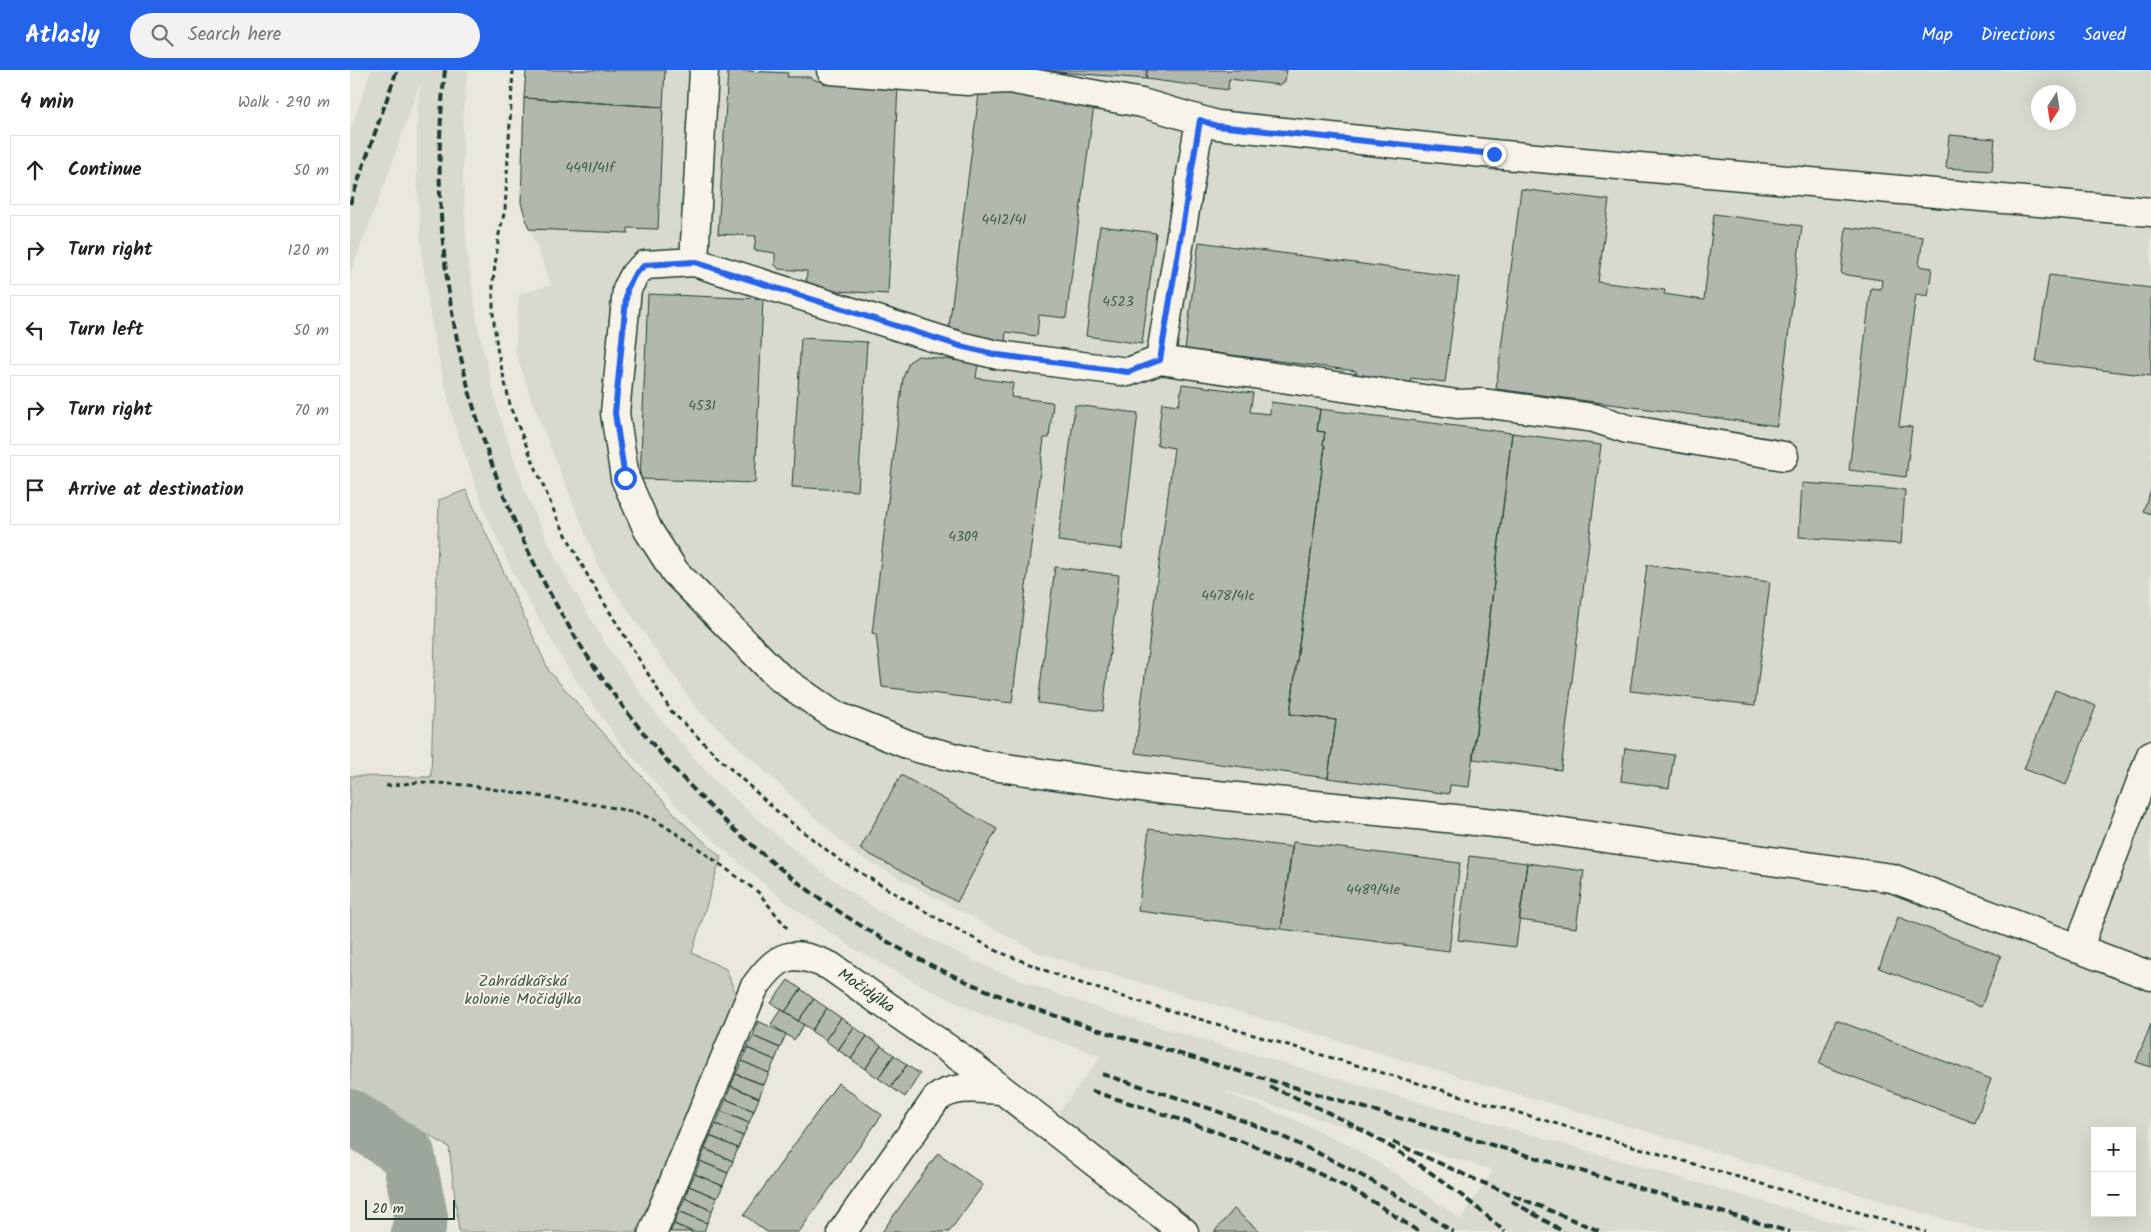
<!DOCTYPE html>
<html lang="en">
<head>
<meta charset="utf-8">
<style>
  body { margin:0; font-family:Kalam,sans-serif; background:#f2f2f2; color:#222 }
  .controls { position:absolute; right:15px; bottom:15px; display:grid; overflow:hidden; border-radius:0px; box-shadow:0 5px 20px #0002 }
  .controls button { width:45px; height:45px; display:grid; place-items:center; padding:0; border:0; border-bottom:1px solid #e0e0e0; background:#fff; color:#222; font:25px sans-serif }
  .compass { position:absolute; left:1681px; top:15px; width:45px; height:45px; border-radius:50%; background:#fff; box-shadow:0 5px 20px #0002; rotate:192deg }
  .scale { position:absolute; left:15px; bottom:12px; width:90px; box-sizing:border-box; padding-left:5px; border:2px solid #1f3d34; border-top:0; font-size:14px; line-height:18px; white-space:nowrap; color:#1f3d34; -webkit-text-stroke:4px #f7f3e8; paint-order:stroke }
  .stop { position:absolute; width:15px; height:15px; margin:-11px; border:4px solid #2563eb; border-radius:50%; background:#fff }
  .stop.end { background:#2563eb; border-color:#fff; box-shadow:0 1px 5px #0008 }
  .list { margin:0; padding:0; list-style:none }
  h2 { display:flex; justify-content:space-between; align-items:center; height:65px; margin:0; padding:0 20px; font-size:21px }
  h2 small { font-size:16px; font-weight:400; color:#767676 }
  .list li { display:grid; grid-template-columns:32px 1fr auto; gap:15px; align-items:center; box-sizing:border-box; height:70px; margin:0 10px 10px; padding:0 10px; border:1px solid #e0e0e0; border-radius:0px }
  .list b { display:block; font-size:19px; white-space:nowrap }
  .list em { font-size:16px; font-style:normal; color:#767676 }
  .icon { flex:none; width:28px; height:28px; fill:none; stroke:currentColor; stroke-width:2; stroke-linecap:round; stroke-linejoin:round }
  .map { position:relative; flex:none; width:1801px; height:1162px; overflow:hidden }
  header { display:flex; align-items:center; gap:30px; box-sizing:border-box; height:70px; padding:0 25px; background:#2563eb; color:#fff }
  header strong { font-size:24px }
  nav { display:flex; gap:28px; margin-inline-start:auto; font-size:18px }
  .search { width:350px; height:45px; background:#f2f2f2; display:flex; align-items:center; gap:12px; box-sizing:border-box; padding:0 18px; border-radius:28px; color:#767676; font-size:19px }
  main { display:flex }
  aside { flex:1; background:#fff }
  .map>svg:first-child { display:block }
  .built { fill:#d9dacf; fill-rule:evenodd }
  .green { fill:#c8ccc1; stroke:#74847a }
  .lines { fill:none; stroke-linecap:round; stroke-linejoin:round }
  .river { stroke:#9ca69c; stroke-width:54 }
  .building { fill:#b2b8ae; stroke:#1f3d34 }
  .minor-casing { stroke:#1f3d34; stroke-width:31 }
  .path { stroke:#1f3d34; stroke-width:3; stroke-dasharray:5 4; stroke-linecap:butt }
  .minor { stroke:#f7f3e8; stroke-width:28 }
  .rail { stroke:#1f3d34; stroke-width:4; stroke-dasharray:8 4; stroke-linecap:butt }
  .route { stroke:#2563eb; stroke-width:6 }
  .labels { text-anchor:middle; dominant-baseline:central; stroke-width:4; stroke-linejoin:round; paint-order:stroke }
  .number-label { font-size:14px; fill:#445c52 }
  .park-label { font-size:16px; fill:#415a50; stroke:#f7f3e8 }
  .street-label { font-size:16px; fill:#1f3d34; stroke:#f7f3e8 }
</style>
</head>
<body>
<header>
<strong>Atlasly</strong>
<div class="search"><svg class="icon" aria-label="search" viewBox="0 0 24 24"><circle cx="10" cy="10" r="6"/><path d="M15 15l6 6"/></svg>Search here</div>
<nav><a>Map</a><a>Directions</a><a>Saved</a></nav>
</header>
<main>
<aside>
<h2>4 min<small>Walk · 290 m</small></h2>
<ul class="list">
<li><svg class="icon" aria-label="ahead" viewBox="0 0 24 24"><path d="M12 20V5M6 11l6-6 6 6"/></svg><div><b>Continue</b></div><em>50 m</em></li>
<li><svg class="icon" aria-label="right" viewBox="0 0 24 24"><path d="M7 20v-9h11M14 6l5 5-5 5"/></svg><div><b>Turn right</b></div><em>120 m</em></li>
<li><svg class="icon" aria-label="left" viewBox="0 0 24 24"><path d="M17 20v-9H6M10 6l-5 5 5 5"/></svg><div><b>Turn left</b></div><em>50 m</em></li>
<li><svg class="icon" aria-label="right" viewBox="0 0 24 24"><path d="M7 20v-9h11M14 6l5 5-5 5"/></svg><div><b>Turn right</b></div><em>70 m</em></li>
<li><svg class="icon" aria-label="arrive" viewBox="0 0 24 24"><path d="M6 21V4h12l-3 4 3 4H6"/></svg><div><b>Arrive at destination</b></div></li>
</ul>
</aside>
<div class="map">
<svg width="1801" height="1162" viewBox="0 0 1801 1162">
  <rect width="100%" height="100%" fill="#eae8dd"/>
  <filter id="ink" filterUnits="userSpaceOnUse"><feTurbulence type="fractalNoise" baseFrequency=".02" numOctaves="2"/><feDisplacementMap in="SourceGraphic" scale="10" xChannelSelector="R" yChannelSelector="G"/><feConvolveMatrix kernelMatrix="1 2 1 2 8 2 1 2 1" color-interpolation-filters="sRGB"/></filter>
  <g filter="url(#ink)">
    <path class="built" d="M21,0H118L113,43V109L117,183L128,256L148,341L176,424L208,493L255,573L306,644L362,708L419,759L468,799L527,840L580,869L644,900L705,923L775,947L1518,1162H850L708,1043L751,986L626,942L559,909L503,878L441,836L390,794L330,740L270,673L217,597L168,513L134,440L104,353L83,265L72,187L67,111V41L70,13L37,108L0,204V62ZM876,1023L877,1022L1143,1100L1111,1149L1048,1105L999,1075L948,1051Z
      M177,0H1801V1162H1637L689,883L506,785L347,639L251,502L182,332L165,280L169,224L201,215L171,134ZM1688,22H1718V52H1688ZM1745,1061H1782V1143H1745Z"/>
    <path class="green" d="M116,420L199,601L329,749L371,787L342,883L376,899L390,935L292,1162H109L99,1077L0,1020V706L81,707L89,430Z"/>
    <g class="lines">
      <path class="river" d="M0,1046L58,1084L71,1147L68,1162"/>
    </g>
    <path class="building" d="M176,0H315L313,37L174,28Z
      M378,0L438,3L437,7H459L468,11L548,15L538,224L456,219L457,201L429,199L425,195V183L404,180L406,166L368,164Z
      M684,0H797L796,9Z
      M797,0H937L935,11L930,15L879,9L878,20L796,9Z
      M630,16L744,35L716,248L689,245L687,266L656,262L655,272L598,265Z
      M174,28L313,37L308,159L278,158V163L179,159L171,133Z
      M1599,65L1645,69L1642,101L1596,98Z
      M1171,119L1259,130L1248,212L1315,220L1314,224L1354,230L1364,144L1452,156L1427,356L1146,319Z
      M750,156L806,163L792,274L736,266Z
      M1496,157L1573,167L1569,196L1582,198L1578,226L1566,224L1549,356L1562,357L1556,407L1499,400L1521,218L1531,219L1532,210L1491,204Z
      M849,172L1109,207L1095,312L1061,308L1059,317L1005,310L1006,301L835,279Z
      M1699,205L1801,218V306L1686,292Z
      M298,224L413,229L405,413L290,409Z
      M451,268L517,272L508,421L442,417Z
      M568,286L628,293L626,308L663,313L661,327L702,332L703,334L699,368H694L662,633L532,617L526,564L522,563L553,308L559,292Z
      M832,314L903,323L900,342L920,344L921,332L970,339L967,361L975,362L973,375L975,376L940,644L986,650L978,708L785,683L824,378L807,375L812,333L829,335Z
      M725,335L788,343L772,479L708,471Z
      M970,339L1162,363L1119,717L1100,715L1099,724L978,708L986,650L940,644L975,376L973,375L975,362L967,361Z
      M1162,363L1251,375L1211,700L1123,689Z
      M1452,413L1555,420L1551,474L1449,467Z
      M1801,420V444L1793,441Z
      M1297,495L1420,512L1405,635L1280,621Z
      M705,497L769,505L753,641L688,633Z
      M1705,620L1746,636L1716,715L1674,699Z
      M1275,678L1324,685L1319,718L1271,711Z
      M551,705L647,759L607,832L510,779Z
      M799,759L942,777L931,859L788,841Z
      M943,772L1110,793L1099,881L931,859Z
      M1119,786L1177,793L1166,877L1108,870Z
      M1177,793L1234,801L1226,858L1169,850Z
      M1548,847L1651,886L1631,937L1529,898Z
      M438,910L451,919L435,942L421,933Z
      M451,919L464,929L448,951L435,942Z
      M464,929L477,938L462,960L448,951Z
      M477,938L491,948L475,970L461,961Z
      M431,939L454,955L444,970L421,954Z
      M491,948L504,957L488,980L475,970Z
      M1486,950L1641,1009L1625,1053L1469,994Z
      M408,951L436,964L430,978L403,966Z
      M1801,954V997L1786,992Z
      M504,957L517,966L501,989L488,980Z
      M403,966L430,978L425,990L397,978Z
      M517,966L531,976L515,999L501,989Z
      M531,976L544,985L528,1008L515,999Z
      M397,978L425,990L419,1003L392,991Z
      M544,985L557,995L541,1017L528,1008Z
      M392,991L419,1003L414,1015L386,1004Z
      M557,995L570,1004L555,1027L541,1017Z
      M386,1004L414,1015L409,1028L381,1016Z
      M488,1013L532,1045L449,1162H417L394,1145Z
      M381,1016L409,1028L404,1041L376,1029Z
      M376,1029L404,1041L399,1053L371,1041Z
      M371,1041L399,1053L393,1066L366,1054Z
      M366,1054L393,1066L388,1078L360,1066Z
      M360,1066L388,1078L383,1091L355,1079Z
      M355,1079L383,1091L378,1103L350,1091Z
      M588,1083L633,1115L599,1162H532Z
      M350,1091L378,1103L373,1116L345,1104Z
      M345,1104L373,1116L367,1128L339,1116Z
      M339,1116L367,1128L362,1141L335,1128Z
      M335,1128L362,1141L357,1153L329,1141Z
      M884,1139L910,1162H864Z
      M329,1141L357,1153L354,1162H343L324,1154Z
      M324,1154L343,1162H320Z"/>
    <g class="lines">
      <g class="minor-casing">
        <path id="minor" d="M354,0L344,192L295,195L285,204L277,219L265,343L275,408L298,460L325,502L429,607L482,644L567,678L635,695L797,718L1155,754L1542,808L1801,906
          M481,0L617,11L659,9L792,33L867,55L1143,84L1801,142
          M344,192L610,276L648,285L778,302L810,290L1107,334L1133,333L1244,348L1277,359L1434,386
          M810,290L850,50
          M1728,879L1801,685
          M303,1162L404,918C429,883 441,879 480,896L618,993L834,1162
          M492,1162L586,1029C605,1014 628,1019 652,1020"/>
      </g>
      <path class="path" d="M163,0L155,140L149,164L143,211V243L147,278L161,339L206,446L240,510L321,641L371,690L429,743L491,791L576,842L647,881L712,907L774,927L1576,1162
        M36,716L70,712L116,715L254,736L285,742L305,750L338,771L408,822L437,858"/>
      <use href="#minor" class="minor"/>
      <path class="rail" d="M95,0C54,361 249,723 571,890C633,922 697,944 762,964L1440,1162
        M0,134L47,0
        M752,1004C793,1017 834,1029 875,1044C955,1073 1033,1113 1103,1162
        M920,1017C1006,1051 1087,1100 1155,1162
        M742,1021C829,1049 917,1076 998,1118C1023,1130 1046,1147 1069,1162
        M1043,1072L1124,1109L1252,1162
        M1162,1131L1214,1162"/>
    </g>
  </g>
  <g class="lines" filter="url(#ink)">
    <path class="route" d="M275,408L265,343L277,219L285,204L295,195L344,192L610,276L648,285L778,302L810,290L850,50L867,56L1144,84"/>
  </g>
  <g class="labels">
    <g class="number-label">
      <text x="240" y="98">4491/41f</text>
      <text x="654" y="150">4412/41</text>
      <text x="768" y="232">4523</text>
      <text x="352" y="336">4531</text>
      <text x="613" y="467">4309</text>
      <text x="878" y="526">4478/41c</text>
      <text x="1023" y="820">4489/41e</text>
    </g>
    <g class="park-label">
      <text x="173" y="911">Zahrádkářská<tspan x="173" dy="18">kolonie Močidýlka</tspan></text>
    </g>
    <g class="street-label">
      <text transform="translate(516 921) rotate(35)">Močidýlka</text>
    </g>
  </g>
</svg>
<div class="controls">
<button>+</button>
<button>−</button>
</div>
<svg class="compass" viewBox="-18 -18 36 36"><path d="M0-13l5 13h-10z" fill="#e53935"/><path d="M0 13l5-13h-10z" fill="#767676"/></svg>
<div class="scale">20 m</div>
<div class="stop" style="left:275px;top:408px"></div>
<div class="stop end" style="left:1144px;top:84px"></div>
</div>
</main>
</body>
</html>
